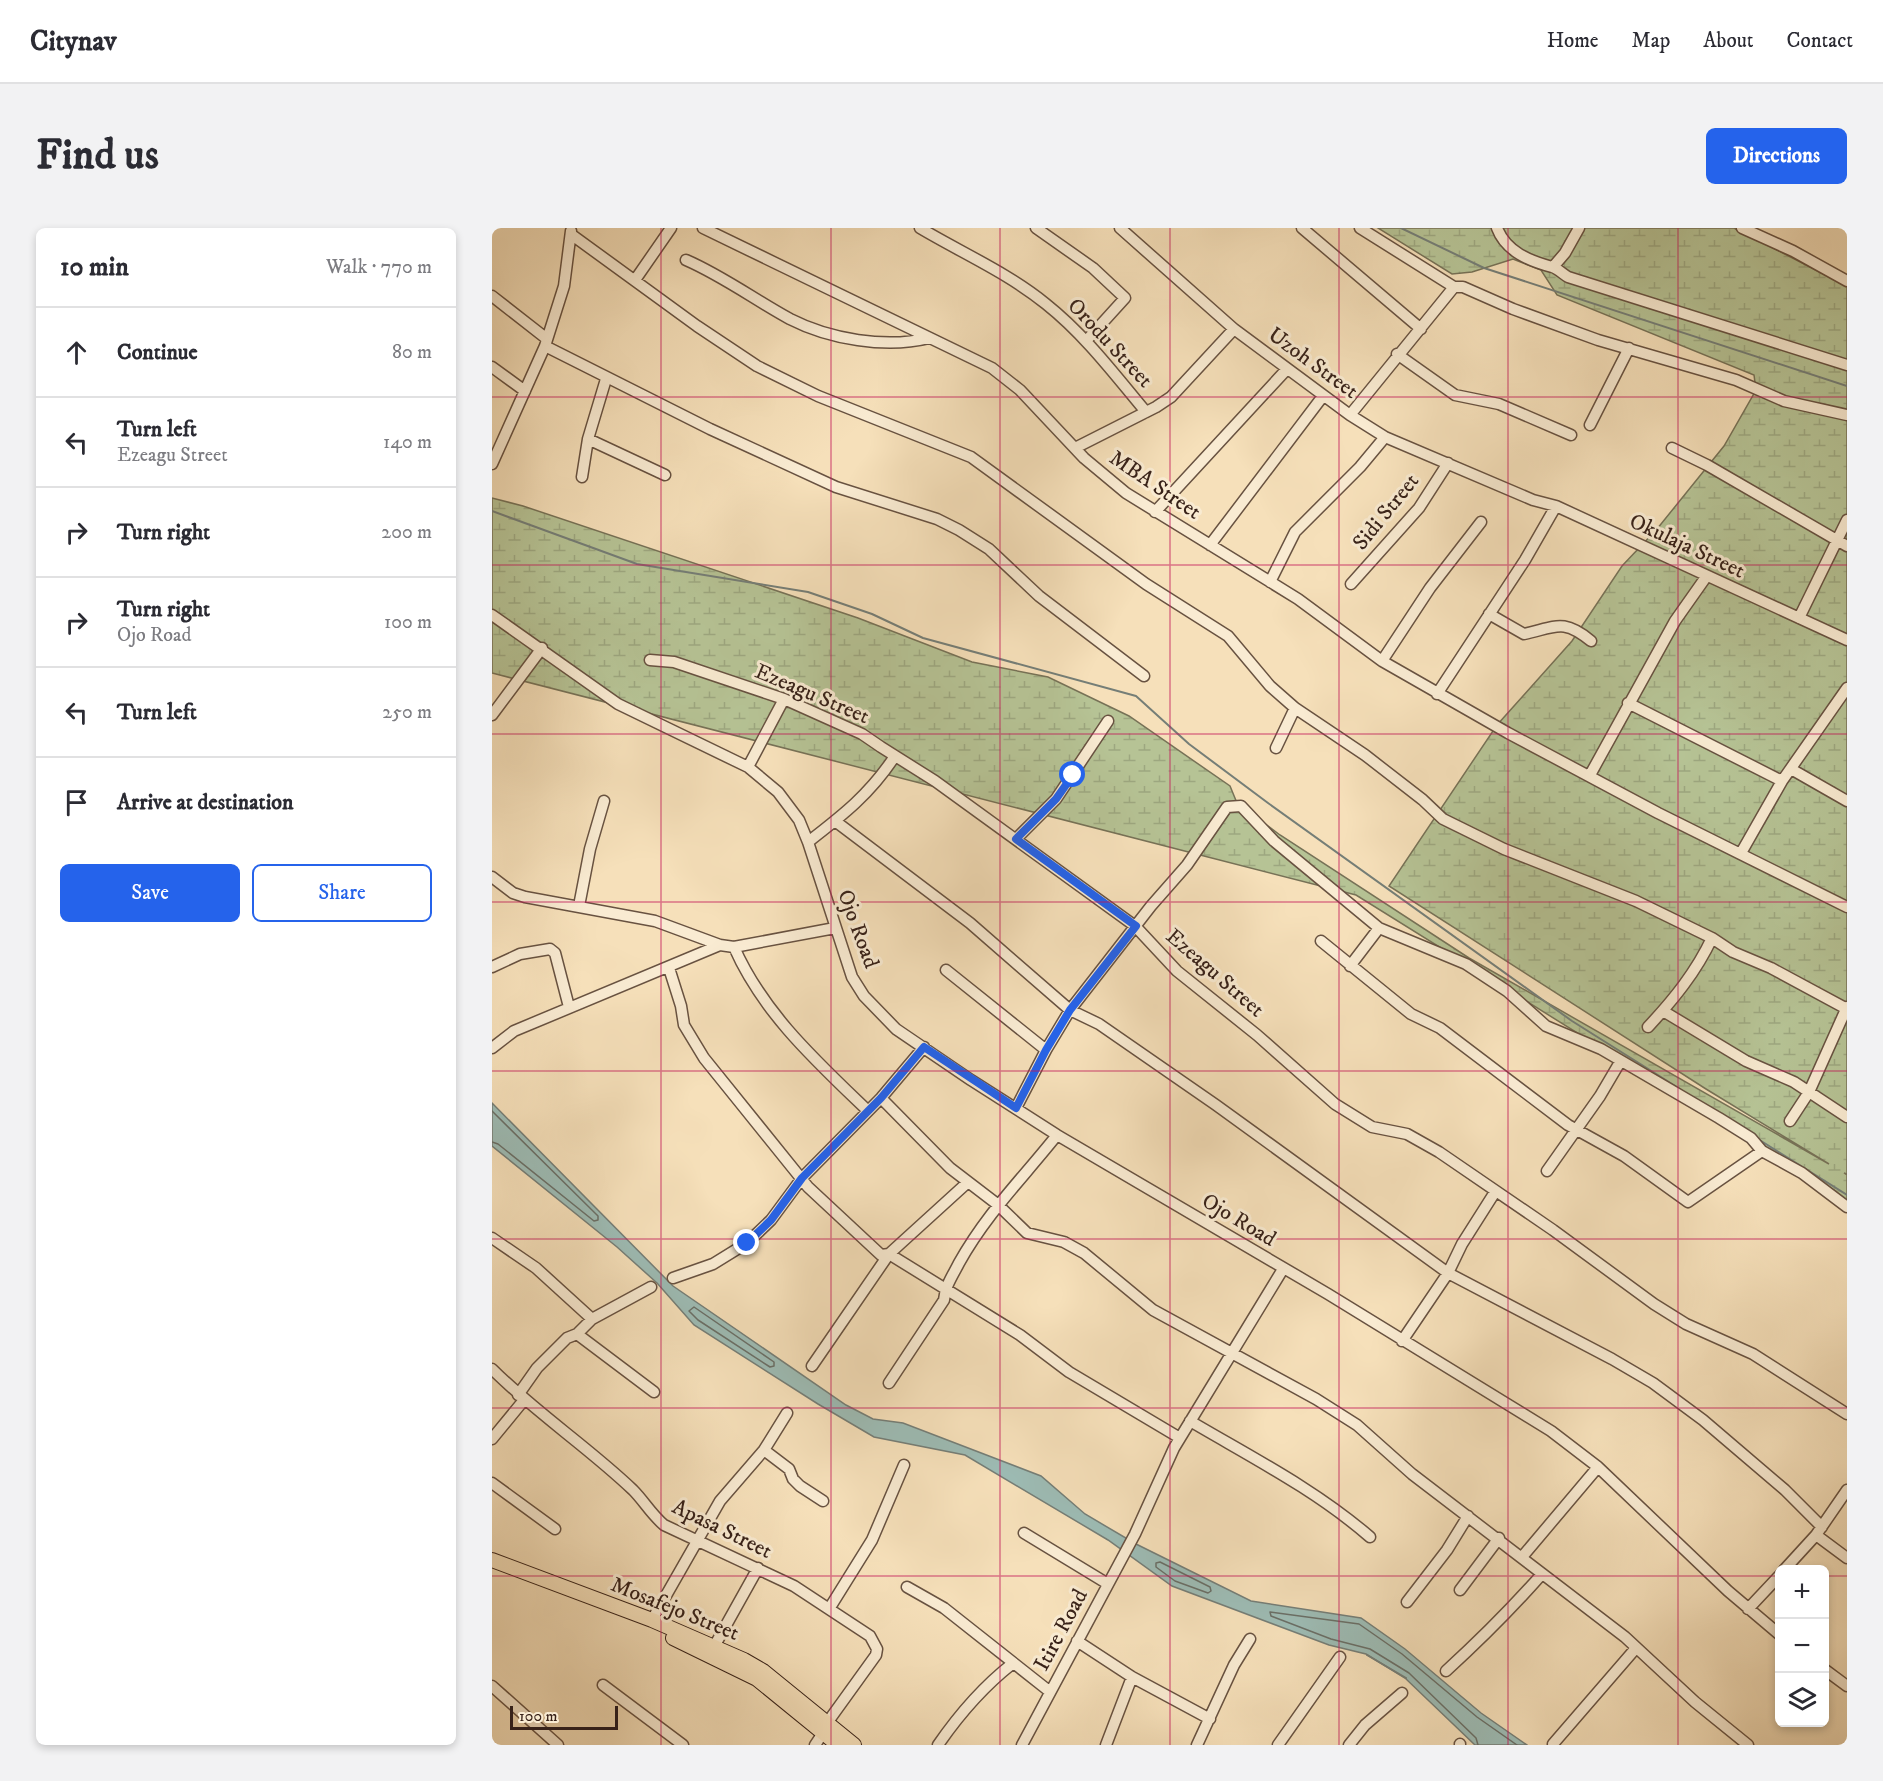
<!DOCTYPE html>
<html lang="en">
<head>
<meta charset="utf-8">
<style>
  body { margin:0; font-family:"IM FELL DW Pica",serif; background:#f2f2f3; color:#2b2b33 }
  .controls { position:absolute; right:18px; bottom:18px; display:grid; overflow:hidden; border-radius:9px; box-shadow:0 3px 9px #0003 }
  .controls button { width:54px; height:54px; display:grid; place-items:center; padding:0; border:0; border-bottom:2px solid #e1e1e2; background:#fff; color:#2b2b33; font:30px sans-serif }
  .scale { position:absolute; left:18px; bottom:15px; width:108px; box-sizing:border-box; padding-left:6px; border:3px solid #382219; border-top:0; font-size:16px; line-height:21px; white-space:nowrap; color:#382219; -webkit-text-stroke:4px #f9ebd2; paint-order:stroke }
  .stop { position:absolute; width:18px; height:18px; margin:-14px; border:4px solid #2563eb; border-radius:50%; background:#fff }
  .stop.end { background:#2563eb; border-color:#fff; box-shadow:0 2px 6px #0008 }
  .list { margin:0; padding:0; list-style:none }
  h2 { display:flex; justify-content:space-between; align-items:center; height:78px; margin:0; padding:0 24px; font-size:26px }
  h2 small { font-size:20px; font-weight:400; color:#7c7c81 }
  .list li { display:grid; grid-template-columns:39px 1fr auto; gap:18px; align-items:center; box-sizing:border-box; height:90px; padding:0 24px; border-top:2px solid #e1e1e2 }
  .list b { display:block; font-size:22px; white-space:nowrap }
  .list p { margin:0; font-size:20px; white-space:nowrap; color:#7c7c81 }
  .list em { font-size:20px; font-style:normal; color:#7c7c81 }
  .actions { display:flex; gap:12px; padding:18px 24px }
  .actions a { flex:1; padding:14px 0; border:2px solid #2563eb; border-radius:9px; text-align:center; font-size:21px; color:#2563eb }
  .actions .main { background:#2563eb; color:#fff }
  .icon { flex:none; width:33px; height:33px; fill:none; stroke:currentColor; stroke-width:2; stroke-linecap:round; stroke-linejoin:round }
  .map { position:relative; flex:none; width:1355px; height:1517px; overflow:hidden; border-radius:9px }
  header { display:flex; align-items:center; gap:36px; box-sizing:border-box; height:84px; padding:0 30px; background:#fff; border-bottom:2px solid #e1e1e2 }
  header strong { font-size:28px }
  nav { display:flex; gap:33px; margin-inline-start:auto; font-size:21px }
  .intro { display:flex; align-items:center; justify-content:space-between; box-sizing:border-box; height:144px; padding:0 36px }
  h1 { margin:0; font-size:42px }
  .button { padding:15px 27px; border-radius:9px; background:#2563eb; color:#fff; font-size:21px; font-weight:700 }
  main { display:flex; gap:36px; padding:0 36px }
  aside { flex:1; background:#fff; border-radius:9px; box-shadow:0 3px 9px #0003 }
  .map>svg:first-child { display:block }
  .wetland { fill:url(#wetland-marsh); stroke:#777257; stroke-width:1.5 }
  .water { fill:#9dbcb5; stroke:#757e77; stroke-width:1.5 }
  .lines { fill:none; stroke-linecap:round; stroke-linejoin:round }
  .shore { stroke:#6a6f67; stroke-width:1.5 }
  .stream { stroke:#757e77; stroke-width:2 }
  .minor-casing { stroke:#685241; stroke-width:13 }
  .major-casing { stroke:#382219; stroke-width:16 }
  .minor { stroke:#f9ebd2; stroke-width:10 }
  .major { stroke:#f6e0ba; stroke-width:14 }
  .route { stroke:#2563eb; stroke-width:8 }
  .grid { fill:none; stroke:#c2185b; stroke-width:1.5; stroke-opacity:0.55 }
  .labels { text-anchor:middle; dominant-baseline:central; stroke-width:6; stroke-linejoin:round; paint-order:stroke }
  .street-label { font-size:22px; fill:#382219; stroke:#f9ebd2 }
</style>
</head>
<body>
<header>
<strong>Citynav</strong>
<nav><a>Home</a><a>Map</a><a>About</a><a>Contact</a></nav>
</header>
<div class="intro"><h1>Find us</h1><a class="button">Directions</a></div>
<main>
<aside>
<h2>10 min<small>Walk · 770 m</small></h2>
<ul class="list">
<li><svg class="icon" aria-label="ahead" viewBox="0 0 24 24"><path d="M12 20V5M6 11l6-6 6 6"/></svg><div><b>Continue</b></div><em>80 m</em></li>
<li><svg class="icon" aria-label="left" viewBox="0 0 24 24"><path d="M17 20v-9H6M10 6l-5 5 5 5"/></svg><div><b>Turn left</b><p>Ezeagu Street</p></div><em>140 m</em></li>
<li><svg class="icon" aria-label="right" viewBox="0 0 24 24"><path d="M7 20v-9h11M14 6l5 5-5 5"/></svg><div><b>Turn right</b></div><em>200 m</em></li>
<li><svg class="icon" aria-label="right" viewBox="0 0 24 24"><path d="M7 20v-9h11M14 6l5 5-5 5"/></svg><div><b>Turn right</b><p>Ojo Road</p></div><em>100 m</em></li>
<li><svg class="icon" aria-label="left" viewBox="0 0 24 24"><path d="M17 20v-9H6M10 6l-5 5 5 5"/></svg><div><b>Turn left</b></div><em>250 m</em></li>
<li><svg class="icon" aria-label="arrive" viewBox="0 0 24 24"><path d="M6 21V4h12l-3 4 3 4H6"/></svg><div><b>Arrive at destination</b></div></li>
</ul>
<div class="actions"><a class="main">Save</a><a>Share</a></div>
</aside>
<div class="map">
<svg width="1355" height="1517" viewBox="0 0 1355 1517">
  <defs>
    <pattern id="wetland-marsh" width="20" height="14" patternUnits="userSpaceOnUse" patternTransform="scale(1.5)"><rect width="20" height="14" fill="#b6c395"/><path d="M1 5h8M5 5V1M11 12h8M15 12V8" fill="none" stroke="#9da780"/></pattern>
  </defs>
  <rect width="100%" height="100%" fill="#f6e0ba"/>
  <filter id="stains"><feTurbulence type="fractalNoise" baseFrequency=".00333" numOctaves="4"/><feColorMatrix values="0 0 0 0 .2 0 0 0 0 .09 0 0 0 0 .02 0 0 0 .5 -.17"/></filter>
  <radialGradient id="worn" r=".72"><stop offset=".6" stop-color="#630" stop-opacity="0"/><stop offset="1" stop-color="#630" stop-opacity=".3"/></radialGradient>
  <path class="wetland" d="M886,0H1242L1355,58V946L1352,945L1355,947V973L864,667L0,445V270L31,278L366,390L480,434L556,449L637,488L738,558L745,575L788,607L977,730L1337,936L1214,861L897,658L1005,497L1080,413L1130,338L1165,301L1232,218L1264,162L1262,147L1065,67L1049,42L1021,31L980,44L960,46Z"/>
  <path class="water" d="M0,875L181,1058L354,1177L381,1191L411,1195L549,1248L593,1286L644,1316L759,1373L869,1390L913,1421L989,1485L1035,1517H983L913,1450L874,1426L837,1417L680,1358L616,1312L473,1227L382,1209L326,1176L202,1097L165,1055L125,1019L0,918Z"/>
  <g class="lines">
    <path class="shore" d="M0,883L106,988V992L102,993L6,916L0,914
      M202,1079L282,1134V1138L278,1139L206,1092L197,1083Z
      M668,1334L718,1359L719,1363L716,1365L683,1353L664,1339V1335Z
      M986,1517L984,1510L917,1445L878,1421L839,1411L779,1388L778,1384L867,1396L910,1426L985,1489L1025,1517"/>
    <path class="stream" d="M909,0L992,40L1355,158
      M0,283L145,336L316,364L380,386L431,410L644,468L697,516L776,575L1080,793L1188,861
      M1266,911L1355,967
      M875,1427L914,1450"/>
    <g class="minor-casing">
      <path id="minor" d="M211,0L500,140L528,162L592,230L634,265L806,371L890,433L1016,505L1166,585L1355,679
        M428,0C470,25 516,45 554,76C593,107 623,147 654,184
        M544,0L601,40L633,70L594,113
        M628,0L742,101L858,187L893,209L1041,272L1064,278L1355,412
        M810,0L929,101
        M868,0L962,59H971L1021,81L1106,112L1244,152L1292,173L1355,187
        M1005,0C1014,24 1038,33 1060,39C1065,40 1071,46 1076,49L1355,137
        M1250,0L1301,23L1355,53
        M80,7L205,98L265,138L326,168L479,229L654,356L736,408L778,458L803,480L873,527L931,572L951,591L1012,621L1144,673L1220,710L1241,724L1279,740L1355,781
        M194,32C231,48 263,72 298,91C337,111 394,121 437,110
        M1061,39L1073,25L1087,0
        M143,52L179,0
        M0,68L55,111
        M53,118L218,201L344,259L445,291L467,302L497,321L547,368L652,448
        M905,126L963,167L1007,176L1079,207
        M0,139L33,163
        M858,187L962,59
        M1098,197L1137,120
        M96,211L173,247
        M583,220L664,179L679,169L742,101
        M1180,220L1215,237L1355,318
        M0,236L53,118L72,58L79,3
        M90,249L96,211L114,151
        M663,284L795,141
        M718,317L831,168
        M778,354L803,304L868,239L893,209
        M859,356L927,280L956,235
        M997,386L1032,406C1064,399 1071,390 1099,413
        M0,387L126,476L256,539L286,564L307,592L316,614L360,749L372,768L404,801L479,852L565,907L836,1066L1059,1203L1106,1239L1236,1363L1288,1407
        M1307,390L1355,292
        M158,432L182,434L292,471L370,506L389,519L443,553L643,698L685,743L765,807L843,876L880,899L915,906L947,924L1061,1002L1162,1076L1194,1096L1261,1126L1355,1186
        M890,433L938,360L989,294
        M945,466L1033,332L1064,278
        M1136,475L1290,553
        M0,487L50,420
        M784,520L803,480
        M256,539L292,471
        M1299,541L1355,573
        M1098,547L1183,393L1214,349
        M343,593L478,695L578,782L607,796L724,877L956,1045L1120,1131L1161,1155L1211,1192L1293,1262L1330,1299
        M524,611L564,571L616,493
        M316,614C351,587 378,566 403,528
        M1249,625L1290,553L1355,460
        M0,649L21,665L33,669L163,693L228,717
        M87,678L98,621L112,573
        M829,713L919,786L948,800L1076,897L1132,928L1196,974L1270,923
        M242,719C271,785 324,833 376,883
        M858,738L887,700
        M0,739L28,726L58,721L63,725L77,779
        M177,740L189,778L192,797L212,830L316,959L389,1027L397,1026L528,1107L577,1144L688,1210
        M454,742L554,822
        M1171,783L1254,833L1302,854L1355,889
        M1156,799C1182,771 1204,744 1220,710
        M0,820L22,803L228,717L242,719L343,700
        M389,870L458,940L505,976L535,1005L572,1014L592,1025L661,1082L824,1171L865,1197L920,1246L1133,1409L1203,1474L1256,1517
        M524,880L554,822L578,782L659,678L695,637L735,579L749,578L782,613L887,700L974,736L1015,763L1054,798L1109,821L1227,890L1259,910L1270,923L1310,945L1355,979
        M1298,893L1317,864L1355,779
        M1055,943L1108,868L1128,834
        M0,1010L44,1040L100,1091
        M181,1050L221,1036L255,1015L279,992L310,950L389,870L432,819
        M85,1106L162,1164
        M910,1113L956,1045L970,1016L1003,964
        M320,1138L397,1026L475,955
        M0,1141C44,1185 96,1219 141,1262C152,1273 159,1286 172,1297L302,1358L378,1408L385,1421L384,1427L335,1495
        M397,1155L452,1072C453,1058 461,1047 467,1035C495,985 530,951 565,907
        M26,1167L45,1140L75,1110L85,1106L100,1091L159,1059
        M698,1193C759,1229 824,1262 878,1309
        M0,1211L32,1172
        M272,1222L297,1241L301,1251L308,1258L331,1273
        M0,1255L63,1301
        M532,1305L616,1356
        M1324,1307L1355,1330
        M1030,1329L1106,1239
        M1292,1342L1324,1307L1355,1262
        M415,1359L452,1380L557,1463
        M968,1362L1007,1310
        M915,1374L955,1322L976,1288
        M337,1381L380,1312L412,1237
        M1256,1381L1288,1347
        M160,1392L228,1273L272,1222L295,1185
        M585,1413L640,1449L718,1491
        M223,1417L266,1340
        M1332,1441L1355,1458
        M954,1443C988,1412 1020,1380 1050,1346
        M111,1457L191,1517
        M0,1458L66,1517
        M1061,1516L1144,1420
        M323,1517L331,1505
        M446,1517C466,1488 492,1458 520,1436
        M530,1517L643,1306L682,1220L791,1041
        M614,1517L640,1449
        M705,1517L742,1437L758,1411
        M786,1517L848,1429
        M857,1517L873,1497L910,1465
        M968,1517V1516"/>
    </g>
    <g class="major-casing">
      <path id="major" d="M0,1332L160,1392L252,1432L271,1443L362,1517
        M181,1410L265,1451L346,1517"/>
    </g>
    <use href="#minor" class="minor"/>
    <use href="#major" class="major"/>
  </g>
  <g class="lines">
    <path class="route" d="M255,1015L279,992L310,950L389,870L432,819L524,880L554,822L578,782L644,698L524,611L564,571L581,547"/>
  </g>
  <path class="grid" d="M169,0V1517M339,0V1517M508,0V1517M678,0V1517M847,0V1517M1016,0V1517M1186,0V1517M0,169H1355M0,337H1355M0,506H1355M0,674H1355M0,843H1355M0,1011H1355M0,1180H1355M0,1348H1288M1332,1348H1355"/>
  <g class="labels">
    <g class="street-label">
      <text transform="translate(618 115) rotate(47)">Orodu Street</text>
      <text transform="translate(821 135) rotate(36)">Uzoh Street</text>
      <text transform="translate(663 257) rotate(34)">MBA Street</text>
      <text transform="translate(894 284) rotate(-51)">Sidi Street</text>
      <text transform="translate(1195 318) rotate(25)">Okulaja Street</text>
      <text transform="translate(320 466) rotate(23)">Ezeagu Street</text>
      <text transform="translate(366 701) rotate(70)">Ojo Road</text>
      <text transform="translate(723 745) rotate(41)">Ezeagu Street</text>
      <text transform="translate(747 992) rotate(31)">Ojo Road</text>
      <text transform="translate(230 1301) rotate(26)">Apasa Street</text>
      <text transform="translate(183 1381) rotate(22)">Mosafejo Street</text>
      <text transform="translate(569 1402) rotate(-62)">Itire Road</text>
    </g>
  </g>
  <rect width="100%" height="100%" filter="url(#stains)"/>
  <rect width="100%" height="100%" fill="url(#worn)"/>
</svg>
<div class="controls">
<button>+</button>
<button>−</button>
<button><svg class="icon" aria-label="layers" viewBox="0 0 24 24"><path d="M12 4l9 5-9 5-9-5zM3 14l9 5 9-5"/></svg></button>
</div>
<div class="scale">100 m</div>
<div class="stop" style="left:581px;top:547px"></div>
<div class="stop end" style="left:255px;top:1015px"></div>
</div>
</main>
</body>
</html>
